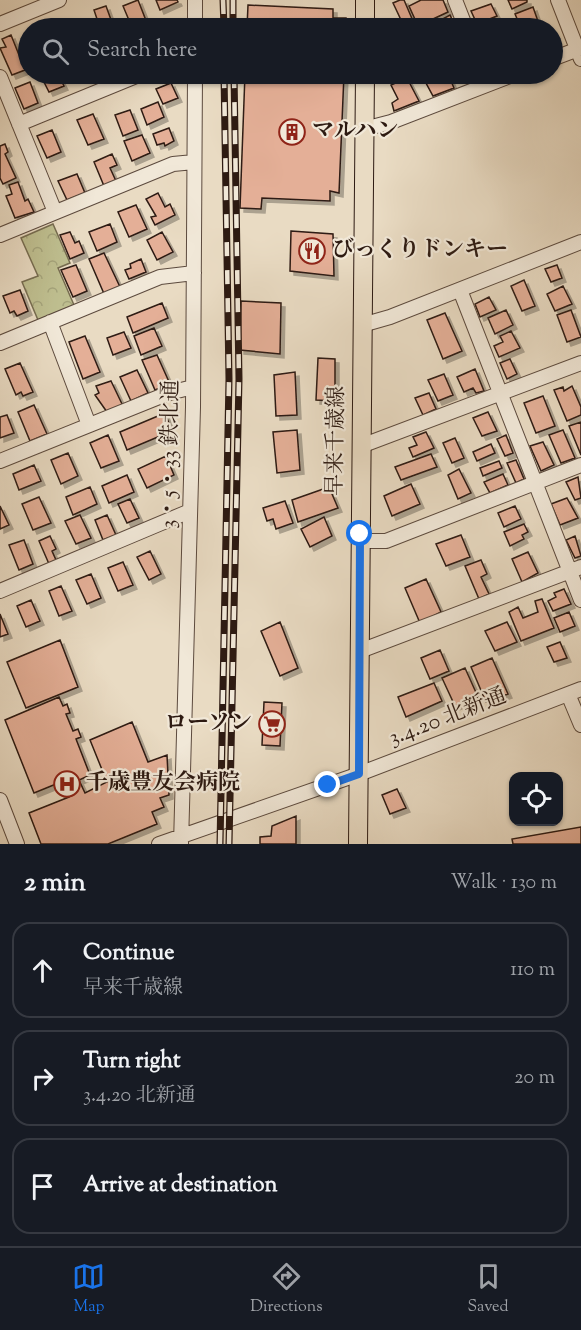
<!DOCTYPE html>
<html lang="en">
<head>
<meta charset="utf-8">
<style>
  body { margin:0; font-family:"Sorts Mill Goudy","Noto Serif JP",serif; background:#20242c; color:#f1f3f6 }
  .controls { position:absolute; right:18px; bottom:18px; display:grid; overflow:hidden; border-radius:12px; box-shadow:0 2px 4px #0004 }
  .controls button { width:54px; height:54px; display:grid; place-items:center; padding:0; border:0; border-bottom:2px solid #363941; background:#171b24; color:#f1f3f6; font:30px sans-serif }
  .stop { position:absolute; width:18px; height:18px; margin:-14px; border:4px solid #1a73e8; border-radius:50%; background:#fff }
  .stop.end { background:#1a73e8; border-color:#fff; box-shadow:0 2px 6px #0008 }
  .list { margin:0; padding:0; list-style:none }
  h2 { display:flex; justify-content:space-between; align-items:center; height:78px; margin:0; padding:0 24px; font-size:26px }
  h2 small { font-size:20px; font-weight:400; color:#9ea1a6 }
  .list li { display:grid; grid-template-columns:39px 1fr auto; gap:18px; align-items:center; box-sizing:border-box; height:96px; margin:0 12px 12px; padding:0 12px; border:2px solid #363941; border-radius:18px }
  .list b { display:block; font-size:22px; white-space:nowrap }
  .list p { margin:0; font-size:20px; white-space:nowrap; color:#9ea1a6 }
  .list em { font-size:20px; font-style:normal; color:#9ea1a6 }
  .icon { flex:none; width:33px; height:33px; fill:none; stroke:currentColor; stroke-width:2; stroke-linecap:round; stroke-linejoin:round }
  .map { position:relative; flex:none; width:581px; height:844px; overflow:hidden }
  .search { position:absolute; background:#171b24; box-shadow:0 2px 4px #0004; left:18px; right:18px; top:18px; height:66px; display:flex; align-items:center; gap:15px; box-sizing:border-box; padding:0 21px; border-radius:33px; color:#9ea1a6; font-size:22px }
  .sheet { height:402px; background:#171b24 }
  nav { display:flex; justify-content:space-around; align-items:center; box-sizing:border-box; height:84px; border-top:2px solid #363941; background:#171b24; font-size:16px; color:#9ea1a6 }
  nav a { display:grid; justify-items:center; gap:3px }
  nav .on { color:#1a73e8 }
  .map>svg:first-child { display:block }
  .park { fill:url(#park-crowns); stroke:#766c50; stroke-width:1.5 }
  .building { fill:#e4af97; stroke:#2d1a12; stroke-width:1.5; filter:url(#shadow) }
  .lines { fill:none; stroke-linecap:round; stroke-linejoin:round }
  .minor-casing { stroke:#5c4a3e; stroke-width:16 }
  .major-casing { stroke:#2d1a12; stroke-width:20 }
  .minor { stroke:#f1e8d8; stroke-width:14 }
  .major { stroke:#e9dbc3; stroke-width:18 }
  .rail-casing { stroke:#2d1a12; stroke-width:7 }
  .rail { stroke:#f1e8d8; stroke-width:4.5; stroke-dasharray:14; stroke-linecap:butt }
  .route { stroke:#1a73e8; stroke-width:8 }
  .labels { text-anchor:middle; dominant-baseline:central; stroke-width:4.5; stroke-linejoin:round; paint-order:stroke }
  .poi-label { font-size:22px; font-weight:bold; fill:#2d1a12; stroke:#f1e8d8; text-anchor:start }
  .street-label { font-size:22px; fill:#2d1a12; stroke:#f1e8d8 }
</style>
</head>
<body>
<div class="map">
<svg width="581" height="844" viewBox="0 0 581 844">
  <defs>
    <pattern id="park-crowns" width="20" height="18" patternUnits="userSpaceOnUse" patternTransform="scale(1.5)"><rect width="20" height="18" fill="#bebe8f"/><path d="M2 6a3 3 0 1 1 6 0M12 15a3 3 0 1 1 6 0" fill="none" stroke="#a4a37a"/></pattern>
    <filter id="shadow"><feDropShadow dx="4" dy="4" stdDeviation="0" flood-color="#0004"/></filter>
  </defs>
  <rect width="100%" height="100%" fill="#e9dbc3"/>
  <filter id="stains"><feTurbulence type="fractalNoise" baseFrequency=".00333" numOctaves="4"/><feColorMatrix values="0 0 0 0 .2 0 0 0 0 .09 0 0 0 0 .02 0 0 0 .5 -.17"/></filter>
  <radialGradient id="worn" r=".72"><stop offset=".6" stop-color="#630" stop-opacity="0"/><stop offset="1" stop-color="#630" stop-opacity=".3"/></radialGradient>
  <path class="park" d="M53,224L70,263L58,268L74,305L38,320L22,282L38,276L21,238Z"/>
  <path class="building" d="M138,0L145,18L131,25L123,6Z
    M156,0H177L178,2L160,10Z
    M400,0H404L416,28H393L392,25L401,20L393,3Z
    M421,0H443L448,12L418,26L409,6Z
    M508,0H527V2L512,9Z
    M491,4L497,16L477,24L471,11Z
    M248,5L333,9V18H346V28H247Z
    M106,6L114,28H100L94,10Z
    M533,7L540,27L521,28L515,14Z
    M450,15L456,28H440L437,22Z
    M84,19L88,28H71L69,24Z
    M161,20L165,28H147L146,25Z
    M500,20L504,28H481Z
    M11,35L25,70L12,75L0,48L6,47L2,39Z
    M40,74H58L64,86L49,92Z
    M245,74H344L339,193L330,191V201L262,198L261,209L240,208Z
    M433,74H448L454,88L433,96L426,83L435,79Z
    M407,78L419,101L394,111L392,103L398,99L391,85Z
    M30,82L38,103L24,109L15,88Z
    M171,83L178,98L163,104L156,89Z
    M158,102L164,117L147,125L141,109Z
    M130,110L138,130L123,136L115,115Z
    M93,114L104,139L88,145L77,120Z
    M169,128L174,141L165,146L164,143L157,145L153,134Z
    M52,130L61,152L47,158L37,136Z
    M142,135L150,153L132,161L124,141Z
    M5,144L8,152L5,154L16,178L3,184L0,178V146Z
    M112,154L117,165L110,168L116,181L104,186L94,162Z
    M77,174L85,193L67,200L58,181Z
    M18,182L25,201L28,199L34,212L15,218L6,196L12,194L9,185Z
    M158,193L165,207L170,204L175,215L155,225L151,217L156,216L146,199Z
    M136,205L147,229L129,237L118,212Z
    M110,224L117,242L97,251L89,232Z
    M291,231L333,234L334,276L290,271Z
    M70,232L75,243L79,241L84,253L70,259L60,235Z
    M162,232L173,252L157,260L147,240Z
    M104,253L121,289L105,296L89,259Z
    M141,259L146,272L129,279L125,270L131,268L130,264Z
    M76,265L87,291L73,297L61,270Z
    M557,265L562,278L551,282L545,269Z
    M524,280L535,306L522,311L511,286Z
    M563,286L572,304L555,311L547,294Z
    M20,290L28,311L17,316L14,311L10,313L3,296Z
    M489,297L496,310L480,317L475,304Z
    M241,301L281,303L280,354L240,350Z
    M162,303L168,318L133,333L127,317Z
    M506,310L513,325L495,334L488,318Z
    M571,310L581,337L567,342L557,315Z
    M445,313L462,351L443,359L427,320Z
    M154,328L162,346L141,355L134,336Z
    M511,331L520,348L499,357L494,346L503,342L500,336Z
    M124,332L131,348L113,355L107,338Z
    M85,336L100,372L83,379L69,342Z
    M157,355L170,384L155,390L142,360Z
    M318,358L335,359V401L316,400Z
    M510,359L517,374L507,379L500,363Z
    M20,363L33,392L23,396L21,392L16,395L5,369Z
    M475,369L484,391L476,393L473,388L464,392L457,377Z
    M137,370L148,393L131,401L120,377Z
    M295,372L297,415L276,416L274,375Z
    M444,374L453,395L438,401L428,380Z
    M111,381L123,406L107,412L95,395L99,393L96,386Z
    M572,386L581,407V415L567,421L554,390L563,387L564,391Z
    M429,393L436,409L423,415L415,398Z
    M543,396L555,426L536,433L524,403Z
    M34,405L47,434L30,441L18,412Z
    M488,412L497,431L482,436L473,418Z
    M165,413L172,431L127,450L120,432Z
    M7,415L14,433L0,438V417Z
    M581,422V455L569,426Z
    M297,430L300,470L277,473L273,432Z
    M563,430L575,458L561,463L549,435Z
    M426,432L434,448L413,457L409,448L417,445L413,437Z
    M108,435L119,461L101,468L90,443Z
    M506,435L513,453L505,456L497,439Z
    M455,438L464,458L452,463L443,443Z
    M543,442L554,465L541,471L530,446Z
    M491,444L495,453L477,461L473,452Z
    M68,453L78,476L61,484L51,460Z
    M431,454L437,467L401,480L395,467Z
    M166,456L174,475L147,488L138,469Z
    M516,460L524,479L516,483L507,463Z
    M499,461L502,468L483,476L480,468Z
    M34,465L41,481L19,490L13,474Z
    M459,469L471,493L458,499L448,475Z
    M503,474L508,485L490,493L484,482Z
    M127,475L134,492L109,503L102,486Z
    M578,477L581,498L575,500L566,482Z
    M411,484L420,504L392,516L384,496Z
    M90,487L97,504L73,515L66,497Z
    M329,487L338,508L298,522L292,500Z
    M39,497L51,523L33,530L22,504Z
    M567,498L578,518L560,525L551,504Z
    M130,499L139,518L127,523L118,504Z
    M285,501L293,523L276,529L273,519L267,521L263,508Z
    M0,506L9,525L0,529Z
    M515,506L521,519L504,527L498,513Z
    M80,515L91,538L76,544L65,521Z
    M107,515L116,535L103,540L95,520Z
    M324,517L332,536L310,547L301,529Z
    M524,524L528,532L522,535L524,539L510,546L504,532Z
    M461,535L470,557L446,566L436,544Z
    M50,536L56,549L52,551L56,560L49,564L39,541Z
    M575,536L581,556L575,558L566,540Z
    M24,540L33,564L19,570L9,545Z
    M150,551L161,574L149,580L137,557Z
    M528,552L538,573L522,582L512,559Z
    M481,560L487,574L481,577L489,594L479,599L465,566Z
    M123,562L133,585L118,591L108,568Z
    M91,574L101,598L87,604L76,580Z
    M426,579L441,612L420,623L405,588Z
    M61,586L72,611L59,616L49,591Z
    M564,589L571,604L553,611L548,601L556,597L554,593Z
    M542,599L554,628L521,641L509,612L518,607L523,618L538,612L535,601Z
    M31,600L40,621L26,627L17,606Z
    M569,612L575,626L560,632L554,618Z
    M0,614L8,634L0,637Z
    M280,622L298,668L280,676L261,631Z
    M507,622L517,642L495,651L485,631Z
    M60,640L78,687L26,708L7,662Z
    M560,642L567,658L554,662L547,647Z
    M440,650L449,671L430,679L421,658Z
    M492,658L508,694L486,702L471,667Z
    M465,668L478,697L455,706L442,678Z
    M434,683L442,701L406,717L398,697Z
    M59,697L63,706L67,704L70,713L66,714L73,731L78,729L81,737L76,739L90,775L79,780L85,793L107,782L90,740L132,722L148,762L167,755L169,795L160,798L164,807L152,812L157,824L108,844H41L29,813L69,797L67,792L61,795L56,784L34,793L5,720Z
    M264,702L282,703L280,746L262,745Z
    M397,789L406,808L390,814L382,795Z
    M296,816V844H260V837L271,836L272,826Z
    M581,827V844H513L512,839Z"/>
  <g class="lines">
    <g class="minor-casing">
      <path id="minor" d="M455,0L466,28
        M558,0L581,59
        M0,24L59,0
        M195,28V0
        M552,59L581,48
        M0,77L55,212
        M19,124L141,74
        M364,129L391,122L515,74
        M0,235L173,164L194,162
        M460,290L581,600
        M50,322L89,425
        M362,325L390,317L581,242
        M0,343L160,277L194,273
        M361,446L581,363
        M0,461L169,393L193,387
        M360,541H386L581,465
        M0,591L190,511
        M360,651L581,567
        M568,694L581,725
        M0,800L17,844
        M159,844L359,774L581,689
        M181,844L193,407L195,74"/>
    </g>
    <g class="major-casing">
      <path id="major" d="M365,28V0
        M358,844L365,74"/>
    </g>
    <use href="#minor" class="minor"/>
    <use href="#major" class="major"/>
    <g class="rail-casing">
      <path id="rail" d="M223,0L224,28
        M233,0V28
        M220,844L229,379L224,74
        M229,844L239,379L234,74"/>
    </g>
    <use href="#rail" class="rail"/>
  </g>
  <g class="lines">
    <path class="route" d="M328,785L359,774L360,534"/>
  </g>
  <defs>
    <g id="building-ring" transform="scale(1.35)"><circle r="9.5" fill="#f1e8d8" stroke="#8f2418" stroke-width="1.5"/><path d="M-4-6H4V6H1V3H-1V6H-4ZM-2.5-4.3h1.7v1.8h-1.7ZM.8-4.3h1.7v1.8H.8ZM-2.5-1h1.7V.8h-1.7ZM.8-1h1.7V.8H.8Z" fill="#8f2418"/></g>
    <g id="restaurant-ring" transform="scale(1.35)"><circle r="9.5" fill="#f1e8d8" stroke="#8f2418" stroke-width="1.5"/><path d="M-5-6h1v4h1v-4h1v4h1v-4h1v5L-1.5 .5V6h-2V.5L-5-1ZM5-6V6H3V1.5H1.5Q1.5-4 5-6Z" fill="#8f2418"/></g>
    <g id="supermarket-ring" transform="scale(1.35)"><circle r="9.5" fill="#f1e8d8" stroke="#8f2418" stroke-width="1.5"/><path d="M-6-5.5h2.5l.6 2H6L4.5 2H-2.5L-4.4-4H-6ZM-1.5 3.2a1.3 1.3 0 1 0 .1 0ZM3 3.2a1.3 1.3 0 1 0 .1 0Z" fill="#8f2418"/></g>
    <g id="hospital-ring" transform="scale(1.35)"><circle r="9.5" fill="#f1e8d8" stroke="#8f2418" stroke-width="1.5"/><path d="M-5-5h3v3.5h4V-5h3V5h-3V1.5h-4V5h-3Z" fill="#8f2418"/></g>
  </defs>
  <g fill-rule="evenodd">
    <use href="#building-ring" x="292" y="132"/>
    <use href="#restaurant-ring" x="312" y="251"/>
    <use href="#supermarket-ring" x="272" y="724"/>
    <use href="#hospital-ring" x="67" y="784"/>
  </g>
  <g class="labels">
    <g class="poi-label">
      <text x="312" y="132">マルハン</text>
      <text x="332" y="251">びっくりドンキー</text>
      <text x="252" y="724" text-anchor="end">ローソン</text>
      <text x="86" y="784">千歳豊友会病院</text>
    </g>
    <g class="street-label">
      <text transform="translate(337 441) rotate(-89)">早来千歳線</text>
      <text transform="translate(171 454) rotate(-89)">3・5・33 鉄北通</text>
      <text transform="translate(448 718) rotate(-21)">3.4.20 北新通</text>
    </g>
  </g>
  <rect width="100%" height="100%" filter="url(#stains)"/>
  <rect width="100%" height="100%" fill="url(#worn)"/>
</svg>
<div class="controls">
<button><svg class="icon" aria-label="locate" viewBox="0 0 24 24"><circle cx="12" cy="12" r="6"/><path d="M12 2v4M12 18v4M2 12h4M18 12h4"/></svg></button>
</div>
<div class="stop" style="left:360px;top:534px"></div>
<div class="stop end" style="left:328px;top:785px"></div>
<div class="search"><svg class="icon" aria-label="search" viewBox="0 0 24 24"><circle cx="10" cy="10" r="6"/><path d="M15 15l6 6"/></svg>Search here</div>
</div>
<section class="sheet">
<h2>2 min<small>Walk · 130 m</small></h2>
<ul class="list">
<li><svg class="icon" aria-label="ahead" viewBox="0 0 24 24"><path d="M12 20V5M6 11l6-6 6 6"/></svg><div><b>Continue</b><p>早来千歳線</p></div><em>110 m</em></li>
<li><svg class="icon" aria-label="right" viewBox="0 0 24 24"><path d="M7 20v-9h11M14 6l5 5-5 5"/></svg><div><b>Turn right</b><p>3.4.20 北新通</p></div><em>20 m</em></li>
<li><svg class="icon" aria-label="arrive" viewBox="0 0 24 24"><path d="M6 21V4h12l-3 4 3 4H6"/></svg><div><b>Arrive at destination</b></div></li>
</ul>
</section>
<nav>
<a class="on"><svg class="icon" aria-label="map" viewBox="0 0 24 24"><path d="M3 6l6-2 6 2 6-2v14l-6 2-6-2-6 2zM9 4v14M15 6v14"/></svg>Map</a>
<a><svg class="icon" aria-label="directions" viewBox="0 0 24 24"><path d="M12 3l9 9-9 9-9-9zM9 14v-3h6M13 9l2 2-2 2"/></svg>Directions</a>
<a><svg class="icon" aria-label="saved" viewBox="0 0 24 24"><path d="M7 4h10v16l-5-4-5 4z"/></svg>Saved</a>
</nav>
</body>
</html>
